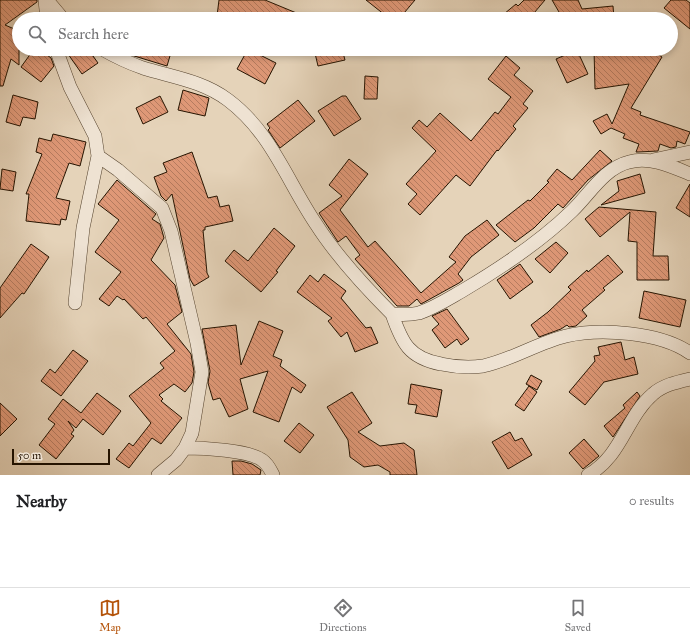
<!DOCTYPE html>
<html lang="en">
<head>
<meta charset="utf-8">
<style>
  body { margin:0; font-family:"IM FELL Great Primer",serif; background:#f6f6f6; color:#202124 }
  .scale { position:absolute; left:12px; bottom:10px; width:98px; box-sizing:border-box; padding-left:4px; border:2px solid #251300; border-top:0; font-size:11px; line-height:14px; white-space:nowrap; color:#251300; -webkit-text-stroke:3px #eee2d2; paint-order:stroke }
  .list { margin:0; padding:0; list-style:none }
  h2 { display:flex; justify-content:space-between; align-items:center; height:52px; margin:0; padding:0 16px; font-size:17px }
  h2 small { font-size:13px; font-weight:400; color:#757577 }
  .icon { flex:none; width:22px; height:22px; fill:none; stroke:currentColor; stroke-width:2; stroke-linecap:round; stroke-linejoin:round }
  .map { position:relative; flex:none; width:690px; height:475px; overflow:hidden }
  .search { position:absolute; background:#fff; box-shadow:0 2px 6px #0003; left:12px; right:12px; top:12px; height:44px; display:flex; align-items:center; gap:10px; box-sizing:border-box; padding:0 14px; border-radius:22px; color:#757577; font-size:15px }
  .sheet { height:112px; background:#fff }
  nav { display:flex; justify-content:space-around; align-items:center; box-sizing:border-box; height:56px; border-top:1px solid #e0e0e0; background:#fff; font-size:11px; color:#757577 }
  nav a { display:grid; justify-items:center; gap:2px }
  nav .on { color:#b45309 }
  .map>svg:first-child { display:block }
  .building { fill:url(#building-back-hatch); stroke:#251300 }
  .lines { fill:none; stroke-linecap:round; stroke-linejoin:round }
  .street-casing { stroke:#55432e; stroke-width:14 }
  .street { stroke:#eee2d2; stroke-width:13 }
</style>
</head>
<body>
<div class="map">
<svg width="690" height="475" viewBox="0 0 690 475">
  <defs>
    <pattern id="building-back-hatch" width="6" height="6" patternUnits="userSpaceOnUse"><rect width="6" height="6" fill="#df9877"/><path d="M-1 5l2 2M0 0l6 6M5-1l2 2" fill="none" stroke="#b57b5f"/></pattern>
  </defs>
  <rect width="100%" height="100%" fill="#e5d3b9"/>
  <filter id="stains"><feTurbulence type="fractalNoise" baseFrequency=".005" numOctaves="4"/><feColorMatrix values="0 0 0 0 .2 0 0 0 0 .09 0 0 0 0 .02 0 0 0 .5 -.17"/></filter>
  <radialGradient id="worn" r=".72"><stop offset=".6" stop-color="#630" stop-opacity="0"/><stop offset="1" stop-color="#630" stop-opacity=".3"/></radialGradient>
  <path class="building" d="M0,0H37V2L5,25L19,31V65L11,59L3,86H0Z
    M219,0H265L311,19H242L217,16Z
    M366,0H415L399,19H390Z
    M524,0H545L529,19H498L516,4L518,6Z
    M552,0H578L582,9L613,6L614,19H558L559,12Z
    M671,0H686L690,3V29L664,8Z
    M34,49H39L51,58L54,66L41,82L21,67Z
    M76,49H88L98,63L82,74L68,54Z
    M128,49H172L167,66L131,55L127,53Z
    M248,49L276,63L265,84L237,69Z
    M314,49H342L345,60L318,66Z
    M594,49H650L662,57L631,108L641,112L640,115L690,132L685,144L677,141L676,147L671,148L660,144L658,151L638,152H636L639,144L623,138L625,134L611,128L601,134L593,121L607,114L612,124L629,84L595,89Z
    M577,50L588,74L567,83L556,59Z
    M506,56L520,68L514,75L533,91L523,104L528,108L513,126L516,129L498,151L497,150L470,186L456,175L420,215L408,204L417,194L406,184L436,151L412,128L419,120L427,127L440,113L471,141L495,112L498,114L511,97L488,79Z
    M365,76L378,77L377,99H364Z
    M183,90L209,98L205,116L178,110Z
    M13,95L38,102L35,119L23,117L20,126L6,122Z
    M160,96L168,112L143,124L136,108Z
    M342,96H346L361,119L334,136L318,111Z
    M298,100L315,121L280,148L268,130L270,128L267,124Z
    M53,134L86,142L80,166L69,163L56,198L70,201L66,220L61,219L60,225L26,221L29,194H26L42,154L36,152L39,138L51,141Z
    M600,150L612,161L588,180L563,208L558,204L534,228L515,242L496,225L528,200L530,201L549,182L547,181L557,169L572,180Z
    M192,152L208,198L217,196L220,207L229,205L233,221L205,227V230H203L207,273L209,277L194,286L190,279L172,194L166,201L161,196L154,177L167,172L163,163Z
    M349,159L368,174L340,210L368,247L375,241L421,293L456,262L449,257L465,236L487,220L499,235L471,257L458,274L463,280L459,283L421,304L417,299L409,306H397L355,259L360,255L346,236L338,242L319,213L342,196L329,185Z
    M2,169L16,172L13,191L0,189Z
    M640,174L645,193L601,205L619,191L617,181Z
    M117,180L156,214L152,219L160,224L164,238L151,260L175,285L182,312L167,324L191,354L194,372L192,383L185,392L174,384L159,395L163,399L161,401L182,418L161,444L152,438L129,468L116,459L129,443L133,446L151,423L129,396L164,368L160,363L175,351L146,317L143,319L124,299L123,300L117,296L109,306L99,299L121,272L95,252L119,220L98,204Z
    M690,184V217L676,208Z
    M599,207L656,212L653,256H668L669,280H637V242L628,241L630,212L600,237L585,219Z
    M274,228L295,246L276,271L278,272L261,292L225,261L234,250L248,261Z
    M556,242L568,253L550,273L535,259Z
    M31,244L49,257L24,294L22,293L0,318V288Z
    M608,255L623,272L603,288L605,290L582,310L587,316L576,326L569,327L567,325L561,329L539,337L531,325L548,312L571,290L568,287L587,270L588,272Z
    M520,264L533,282L510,299L497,280Z
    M324,274L346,291L341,298L366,328L371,327L378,343L355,352L347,332L341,337L328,321L332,318L297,292L310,275L318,282Z
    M644,291L686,300L680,327L639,318Z
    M447,309L469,339L461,345L457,339L445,348L432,330L439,324L432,316Z
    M259,321L283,331L273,356L282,360L280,366L306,385L301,393L292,387L279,422L253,412L268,371L240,379L248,409L229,417L220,398L213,400L208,383L210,371L202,329L236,325L241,365Z
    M621,342L625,360L634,357L638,374L604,382L585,405L569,392L595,361L594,356L600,355L598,347Z
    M73,350L88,361L61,396L41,381L50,369L55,373Z
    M531,375L542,381L537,390L526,384Z
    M411,384L442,390L437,417L415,413L417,405L408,404Z
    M529,386L537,392L524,411L515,405Z
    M352,392L372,423L358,432L380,446L404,443L414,450L417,475H390V472L378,465L364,467L350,457L348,440L327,407Z
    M637,392L640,396L613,437L604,426L625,408L623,405Z
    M97,393L121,411L103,435L83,419L76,428L68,421L74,430L71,434L74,436L56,459L39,445L55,424L48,419L63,399L81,413Z
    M0,403L17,419L0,436Z
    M299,423L314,435L300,453L284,441Z
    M510,432L515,441L522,438L532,455L508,469L492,442Z
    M584,439L599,456L583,469L569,453Z
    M232,461H241L252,464L261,470L260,475H233Z"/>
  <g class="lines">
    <g class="street-casing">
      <path id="street" d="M45,0L47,19
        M47,0L63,19
        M56,49L70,87L95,136L98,156L83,228L75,303
        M102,49C116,57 129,63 143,68C172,77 203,81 228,100C271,132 287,181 316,224C337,257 365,287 392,314C402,315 410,315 419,313C434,308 448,299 462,291C501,268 540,242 572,211C589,195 604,168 629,162C649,156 671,166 690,174
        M98,156L118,170L162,208L171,231L197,343L202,372L192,433L185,448L176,460L158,475
        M653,160L690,152
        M392,314C402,343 409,358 441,364C455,367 469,368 483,366C512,360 537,343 566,336C600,328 660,332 690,353
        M185,448C203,448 248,450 262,460C268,464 270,469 273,475
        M588,475C622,456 626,417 653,394C663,385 677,382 690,379"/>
    </g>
    <use href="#street" class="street"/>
  </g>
  <rect width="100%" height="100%" filter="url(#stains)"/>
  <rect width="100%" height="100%" fill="url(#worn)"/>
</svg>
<div class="scale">50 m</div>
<div class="search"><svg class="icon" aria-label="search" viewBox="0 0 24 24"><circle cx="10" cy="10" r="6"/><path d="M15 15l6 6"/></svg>Search here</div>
</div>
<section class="sheet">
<h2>Nearby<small>0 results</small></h2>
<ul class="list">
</ul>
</section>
<nav>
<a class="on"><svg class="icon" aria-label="map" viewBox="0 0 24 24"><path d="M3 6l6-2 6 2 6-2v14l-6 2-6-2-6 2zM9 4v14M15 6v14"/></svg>Map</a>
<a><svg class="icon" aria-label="directions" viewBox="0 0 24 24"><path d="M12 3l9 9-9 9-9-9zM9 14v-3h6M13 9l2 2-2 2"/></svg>Directions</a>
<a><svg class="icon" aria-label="saved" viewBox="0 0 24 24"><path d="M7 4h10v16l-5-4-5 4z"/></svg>Saved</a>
</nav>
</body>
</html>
